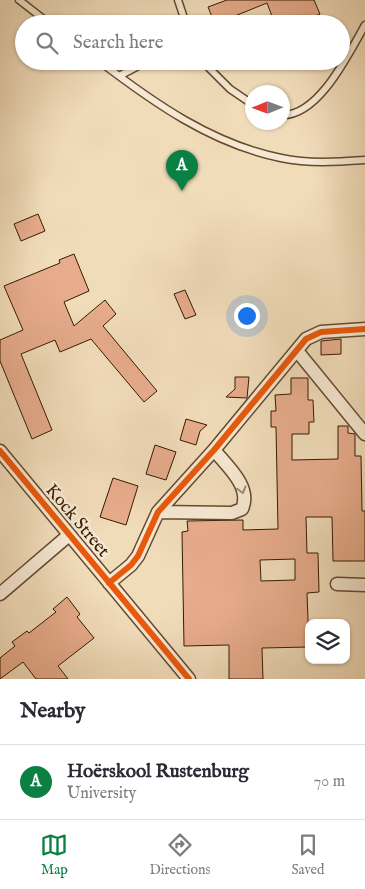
<!DOCTYPE html>
<html lang="en">
<head>
<meta charset="utf-8">
<style>
  body { margin:0; font-family:"IM FELL English",serif; background:#f2f2f3; color:#2b2b33 }
  .controls { position:absolute; right:15px; bottom:15px; display:grid; overflow:hidden; border-radius:10px; box-shadow:0 1px 4px #0004 }
  .controls button { width:45px; height:45px; display:grid; place-items:center; padding:0; border:0; border-bottom:1px solid #e1e1e2; background:#fff; color:#2b2b33; font:25px sans-serif }
  .compass { position:absolute; left:245px; top:85px; width:45px; height:45px; border-radius:50%; background:#fff; box-shadow:0 1px 4px #0004; rotate:269deg }
  .you { position:absolute; left:246px; top:315px; width:18px; height:18px; margin:-12px; border:4px solid #fff; border-radius:50%; background:#1a73e8; box-shadow:0 0 0 8px #1a73e833 }
  .badge { display:grid; place-items:center; width:32px; height:32px; border-radius:50%; background:#0b8043; color:#fff; font-size:16px; font-weight:700 }
  .pin { position:absolute; translate:-50% -41px; filter:drop-shadow(0 1px 2px #0008) }
  .pin::after { content:''; position:absolute; top:26px; width:18px; height:15px; background:inherit; clip-path:polygon(0 0,100% 0,50% 100%) }
  .list { margin:0; padding:0; list-style:none }
  h2 { display:flex; justify-content:space-between; align-items:center; height:65px; margin:0; padding:0 20px; font-size:21px }
  h2 small { font-size:16px; font-weight:400; color:#7c7c81 }
  .list li { display:grid; grid-template-columns:32px 1fr auto; gap:15px; align-items:center; box-sizing:border-box; height:75px; padding:0 20px; border-top:1px solid #e1e1e2 }
  .list b { display:block; font-size:19px; white-space:nowrap }
  .list p { margin:0; font-size:16px; white-space:nowrap; color:#7c7c81 }
  .list em { font-size:16px; font-style:normal; color:#7c7c81 }
  .icon { flex:none; width:28px; height:28px; fill:none; stroke:currentColor; stroke-width:2; stroke-linecap:round; stroke-linejoin:round }
  .map { position:relative; flex:none; width:365px; height:679px; overflow:hidden }
  .search { position:absolute; background:#fff; box-shadow:0 1px 4px #0004; left:15px; right:15px; top:15px; height:55px; display:flex; align-items:center; gap:12px; box-sizing:border-box; padding:0 18px; border-radius:28px; color:#7c7c81; font-size:19px }
  .sheet { height:140px; background:#fff }
  nav { display:flex; justify-content:space-around; align-items:center; box-sizing:border-box; height:70px; border-top:1px solid #e1e1e2; background:#fff; font-size:14px; color:#7c7c81 }
  nav a { display:grid; justify-items:center; gap:2px }
  nav .on { color:#0b8043 }
  .map>svg:first-child { display:block }
  .building { fill:#e7ac8c; stroke:#351a02; fill-rule:evenodd }
  .lines { fill:none; stroke-linecap:round; stroke-linejoin:round }
  .service-casing { stroke:#644a30; stroke-width:9 }
  .minor-casing { stroke:#644a30; stroke-width:15 }
  .service { stroke:#f6e8d2; stroke-width:6 }
  .minor { stroke:#f6e8d2; stroke-width:12 }
  .cycleway-casing { stroke:#f6e8d2; stroke-width:9 }
  .cycleway { stroke:#e8590c; stroke-width:6 }
  .oneway { stroke:#9f8b74 }
  .labels { text-anchor:middle; dominant-baseline:central; stroke-width:5; stroke-linejoin:round; paint-order:stroke }
  .street-label { font-size:18px; fill:#351a02; stroke:#f6e8d2 }
</style>
</head>
<body>
<div class="map">
<svg width="365" height="679" viewBox="0 0 365 679">
  <rect width="100%" height="100%" fill="#f1dcba"/>
  <filter id="stains"><feTurbulence type="fractalNoise" baseFrequency=".004" numOctaves="4"/><feColorMatrix values="0 0 0 0 .2 0 0 0 0 .09 0 0 0 0 .02 0 0 0 .5 -.17"/></filter>
  <radialGradient id="worn" r=".72"><stop offset=".6" stop-color="#630" stop-opacity="0"/><stop offset="1" stop-color="#630" stop-opacity=".3"/></radialGradient>
  <path class="building" d="M227,0H314L320,14L295,24H275L267,3L215,24L208,7Z
    M38,214L45,231L21,241L14,224Z
    M74,254L89,291L64,302L74,326L105,300L116,314L103,326L157,391L144,402L91,339L60,352L55,340L21,354L52,430L32,439L0,361V340L23,330L4,286L60,263L59,260Z
    M185,290L196,315L185,319L174,294Z
    M341,339V354L321,355V341Z
    M235,377H249L247,398L226,397L235,389Z
    M291,378H308V400H313L314,422H309V434H292V460L338,459V426H348V433L355,434V456H361L362,511H365V561H333L332,517H306L307,553H318L319,592L307,593L309,647L262,648L263,679H229V645L184,646L182,532L188,531L187,521L243,520V530L278,529L276,427H271V411H276L275,395L291,394ZM295,559V580L261,581L260,560Z
    M186,419L207,425L200,431L196,445L180,440Z
    M155,445L176,452L166,480L146,474Z
    M113,478L138,486L126,525L100,517Z
    M67,597L80,614L77,617L94,638L58,666L68,679H36L23,662L0,679V658L15,646L12,642L27,631L29,633L56,612L53,609Z"/>
  <g class="lines">
    <g class="service-casing">
      <path id="service" d="M19,0L50,24
        M178,0L186,24
        M99,61C154,103 212,144 281,158C309,164 337,162 365,160
        M202,61L230,89L252,104
        M119,76L148,61
        M282,115C319,116 349,53 365,25"/>
    </g>
    <g class="minor-casing">
      <path id="minor" d="M298,352L365,434
        M0,451L189,679
        M158,512L232,513L242,509C252,487 227,466 214,450
        M109,583L131,565L138,556L158,512L214,450L306,339L321,332L365,329
        M337,584L365,585
        M0,594L69,535"/>
    </g>
    <use href="#service" class="service"/>
    <use href="#minor" class="minor"/>
    <g class="cycleway-casing">
      <path id="cycleway" d="M0,451L189,679
        M109,583L131,565L138,556L158,512L214,450L306,339L321,332L365,329"/>
    </g>
    <use href="#cycleway" class="cycleway"/>
  </g>
  <defs><path id="oneway-chevron" d="M-2-3.5L2.5 0L-2 3.5" fill="none" stroke-width="1.6" stroke-linecap="round" stroke-linejoin="round" transform="scale(1.25)"/></defs>
  <use class="oneway" href="#oneway-chevron" transform="translate(242 490) rotate(74)"/>
  <g class="labels">
    <g class="street-label">
      <text transform="translate(77 521) rotate(50)">Kock Street</text>
    </g>
  </g>
  <rect width="100%" height="100%" filter="url(#stains)"/>
  <rect width="100%" height="100%" fill="url(#worn)"/>
</svg>
<div class="controls">
<button><svg class="icon" aria-label="layers" viewBox="0 0 24 24"><path d="M12 4l9 5-9 5-9-5zM3 14l9 5 9-5"/></svg></button>
</div>
<svg class="compass" viewBox="-18 -18 36 36"><path d="M0-13l5 13h-10z" fill="#e53935"/><path d="M0 13l5-13h-10z" fill="#7c7c81"/></svg>
<div class="you"></div>
<div class="pin badge" style="left:182px;top:191px">A</div>
<div class="search"><svg class="icon" aria-label="search" viewBox="0 0 24 24"><circle cx="10" cy="10" r="6"/><path d="M15 15l6 6"/></svg>Search here</div>
</div>
<section class="sheet">
<h2>Nearby<small></small></h2>
<ul class="list">
<li><span class="badge">A</span><div><b>Hoërskool Rustenburg</b><p>University</p></div><em>70 m</em></li>
</ul>
</section>
<nav>
<a class="on"><svg class="icon" aria-label="map" viewBox="0 0 24 24"><path d="M3 6l6-2 6 2 6-2v14l-6 2-6-2-6 2zM9 4v14M15 6v14"/></svg>Map</a>
<a><svg class="icon" aria-label="directions" viewBox="0 0 24 24"><path d="M12 3l9 9-9 9-9-9zM9 14v-3h6M13 9l2 2-2 2"/></svg>Directions</a>
<a><svg class="icon" aria-label="saved" viewBox="0 0 24 24"><path d="M7 4h10v16l-5-4-5 4z"/></svg>Saved</a>
</nav>
</body>
</html>
